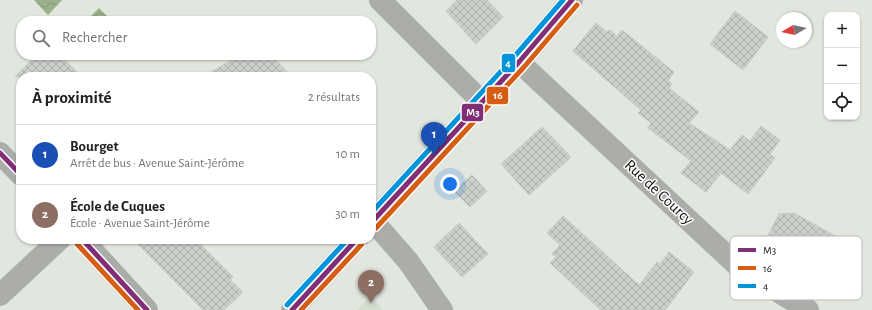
<!DOCTYPE html>
<html lang="fr">
<head>
<meta charset="utf-8">
<style>
  body { margin:0; font-family:"Alegreya Sans",sans-serif; background:#f6f6f6; color:#202124 }
  .controls { position:absolute; right:12px; top:12px; display:grid; overflow:hidden; border-radius:8px; box-shadow:0 1px 3px #0004 }
  .controls button { width:36px; height:36px; display:grid; place-items:center; padding:0; border:0; border-bottom:1px solid #e0e0e0; background:#fff; color:#202124; font:20px sans-serif }
  .compass { position:absolute; left:776px; top:12px; width:36px; height:36px; border-radius:50%; background:#fff; box-shadow:0 1px 3px #0004; rotate:261deg }
  .you { position:absolute; left:450px; top:184px; width:14px; height:14px; margin:-10px; border:3px solid #fff; border-radius:50%; background:#1a73e8; box-shadow:0 0 0 6px #1a73e833 }
  .badge { display:grid; place-items:center; width:26px; height:26px; border-radius:50%; background:#db2777; color:#fff; font-size:13px; font-weight:700 }
  .pin { position:absolute; translate:-50% -33px; filter:drop-shadow(0 1px 2px #0008) }
  .pin::after { content:''; position:absolute; top:21px; width:14px; height:12px; background:inherit; clip-path:polygon(0 0,100% 0,50% 100%) }
  .list { margin:0; padding:0; list-style:none }
  h2 { display:flex; justify-content:space-between; align-items:center; height:52px; margin:0; padding:0 16px; font-size:17px }
  h2 small { font-size:13px; font-weight:400; color:#757577 }
  .list li { display:grid; grid-template-columns:26px 1fr auto; gap:12px; align-items:center; box-sizing:border-box; height:60px; padding:0 16px; border-top:1px solid #e0e0e0 }
  .list b { display:block; font-size:15px; white-space:nowrap }
  .list p { margin:0; font-size:13px; white-space:nowrap; color:#757577 }
  .list em { font-size:13px; font-style:normal; color:#757577 }
  .icon { flex:none; width:22px; height:22px; fill:none; stroke:currentColor; stroke-width:2; stroke-linecap:round; stroke-linejoin:round }
  .map { position:relative; flex:none; width:872px; height:310px; overflow:hidden }
  .search { position:absolute; background:#fff; box-shadow:0 1px 3px #0004; left:16px; top:16px; width:360px; height:44px; display:flex; align-items:center; gap:10px; box-sizing:border-box; padding:0 14px; border-radius:16px; color:#757577; font-size:15px }
  .panel { position:absolute; background:#fff; box-shadow:0 1px 3px #0004; left:16px; top:72px; width:360px; height:172px; border-radius:16px }
  .map>svg:first-child { display:block }
  .built { fill:#d4dece }
  .water { fill:url(#water-waves) }
  .building { fill:url(#building-cross-hatch); stroke:#c6cac4 }
  .lines { fill:none; stroke-linecap:round; stroke-linejoin:round }
  .minor { stroke:#abada9; stroke-width:22 }
  .tertiary { stroke:#abada9; stroke-width:22 }
  .bus-1-casing { stroke:#fff; stroke-width:8 }
  .bus-2-casing { stroke:#fff; stroke-width:8 }
  .bus-3-casing { stroke:#fff; stroke-width:8 }
  .bus-1 { stroke:#812e77; stroke-width:5 }
  .bus-2 { stroke:#d65d14; stroke-width:5 }
  .bus-3 { stroke:#0095db; stroke-width:5 }
  .labels { text-anchor:middle; dominant-baseline:central; stroke-width:3; stroke-linejoin:round; paint-order:stroke }
  .street-label { font-size:16px; fill:#11140f; stroke:#fff }
  .key { fill:#fff; stroke:#b8b8b7; stroke-width:1 }
  .key-label { font-size:11px; fill:#11140f }
  .line-badge { stroke:#fff; stroke-width:1.5 }
  .badge-label { font-size:11px; text-anchor:middle; font-weight:bold; fill:#fff }
</style>
</head>
<body>
<div class="map">
<svg width="872" height="310" viewBox="0 0 872 310">
  <defs>
    <pattern id="water-waves" width="16" height="10" patternUnits="userSpaceOnUse"><rect width="16" height="10" fill="#99b189"/><path d="M0 5q4-4 8 0t8 0" fill="none" stroke="#839775"/></pattern>
    <pattern id="building-cross-hatch" width="8" height="8" patternUnits="userSpaceOnUse"><rect width="8" height="8" fill="#cbcfc9"/><path d="M0 0l8 8M0 8l8-8" fill="none" stroke="#adb1ab"/></pattern>
  </defs>
  <rect width="100%" height="100%" fill="#e1e6de"/>
  <path class="built" d="M371,296L383,310H357Z"/>
  <path class="water" d="M34,0H62L48,15Z
    M99,8L112,21H86Z"/>
  <path class="building" d="M457,0H487L503,17L476,44L446,11Z
    M735,11L768,37L743,70L710,44Z
    M596,23L607,32L610,30L617,36L622,30L674,72L668,81L672,84L669,88L699,112L689,123L730,150L742,135L750,141L761,126L780,140L770,154L775,158L748,194L721,173L706,192L681,173L691,161L648,128L651,123L638,113L641,110L573,51Z
    M36,55H60L82,77H15Z
    M240,55H271L292,77H203Z
    M542,127L571,157L529,195L501,164Z
    M472,175L487,191L470,207L454,191Z
    M794,213L855,247L839,277L822,269L818,277L762,247L779,214Z
    M563,216L639,285L657,262L660,264L669,252L694,272L666,309V310H601L550,263L556,257L552,254L560,245L547,233Z
    M459,223L488,254L462,277L434,247Z
    M133,239H195L233,277L230,280L243,292L224,310H203Z"/>
  <g class="lines">
    <path class="minor" d="M380,0L482,102
      M519,62L740,268L808,310
      M373,221L408,261L442,310
      M0,295L60,239"/>
    <path class="tertiary" d="M0,153L21,175
      M371,223L519,62L572,0
      M82,239L147,310
      M292,310L357,239"/>
    <g class="bus-1-casing">
      <path id="bus-1" d="M0,153L21,175
        M371,223L519,62L572,0
        M82,239L147,310
        M292,310L357,239"/>
    </g>
    <g class="bus-2-casing">
      <path id="bus-2" d="M376,228L524,67L577,5
        M77,244L138,310
        M301,310L362,244"/>
    </g>
    <g class="bus-3-casing">
      <path id="bus-3" d="M371,213L514,57L563,0
        M287,305L348,239"/>
    </g>
    <use href="#bus-1" class="bus-1"/>
    <use href="#bus-2" class="bus-2"/>
    <use href="#bus-3" class="bus-3"/>
  </g>
  <g class="labels">
    <g class="street-label">
      <text transform="translate(659 192) rotate(43)">Rue de Courcy</text>
    </g>
  </g>
  <rect x="730" y="236" width="132" height="64" rx="6" class="key"/>
  <rect x="738" y="248" width="18" height="4" fill="#812e77"/>
  <rect x="738" y="266" width="18" height="4" fill="#d65d14"/>
  <rect x="738" y="284" width="18" height="4" fill="#0095db"/>
  <g class="key-label">
    <text x="763" y="254">M3</text>
    <text x="763" y="272">16</text>
    <text x="763" y="290">4</text>
  </g>
  <g class="line-badge">
    <rect x="501" y="53" width="15" height="20" rx="4" fill="#0095db"/>
    <rect x="486" y="86" width="23" height="19" rx="4" fill="#d65d14"/>
    <rect x="461" y="103" width="23" height="19" rx="4" fill="#812e77"/>
  </g>
  <g class="badge-label">
    <text x="508" y="67">4</text>
    <text x="498" y="99">16</text>
    <text x="473" y="116">M3</text>
  </g>
</svg>
<div class="controls">
<button>+</button>
<button>−</button>
<button><svg class="icon" aria-label="locate" viewBox="0 0 24 24"><circle cx="12" cy="12" r="6"/><path d="M12 2v4M12 18v4M2 12h4M18 12h4"/></svg></button>
</div>
<svg class="compass" viewBox="-18 -18 36 36"><path d="M0-13l5 13h-10z" fill="#e53935"/><path d="M0 13l5-13h-10z" fill="#757577"/></svg>
<div class="you"></div>
<div class="pin badge" style="left:434px;top:155px;background:#1a4fb4">1</div>
<div class="pin badge" style="left:371px;top:303px;background:#8d6e63">2</div>
<div class="search"><svg class="icon" aria-label="search" viewBox="0 0 24 24"><circle cx="10" cy="10" r="6"/><path d="M15 15l6 6"/></svg>Rechercher</div>
<section class="panel">
<h2>À proximité<small>2 résultats</small></h2>
<ul class="list">
<li><span class="badge" style="background:#1a4fb4">1</span><div><b>Bourget</b><p>Arrêt de bus · Avenue Saint-Jérôme</p></div><em>10 m</em></li>
<li><span class="badge" style="background:#8d6e63">2</span><div><b>École de Cuques</b><p>École · Avenue Saint-Jérôme</p></div><em>30 m</em></li>
</ul>
</section>
</div>
</body>
</html>
